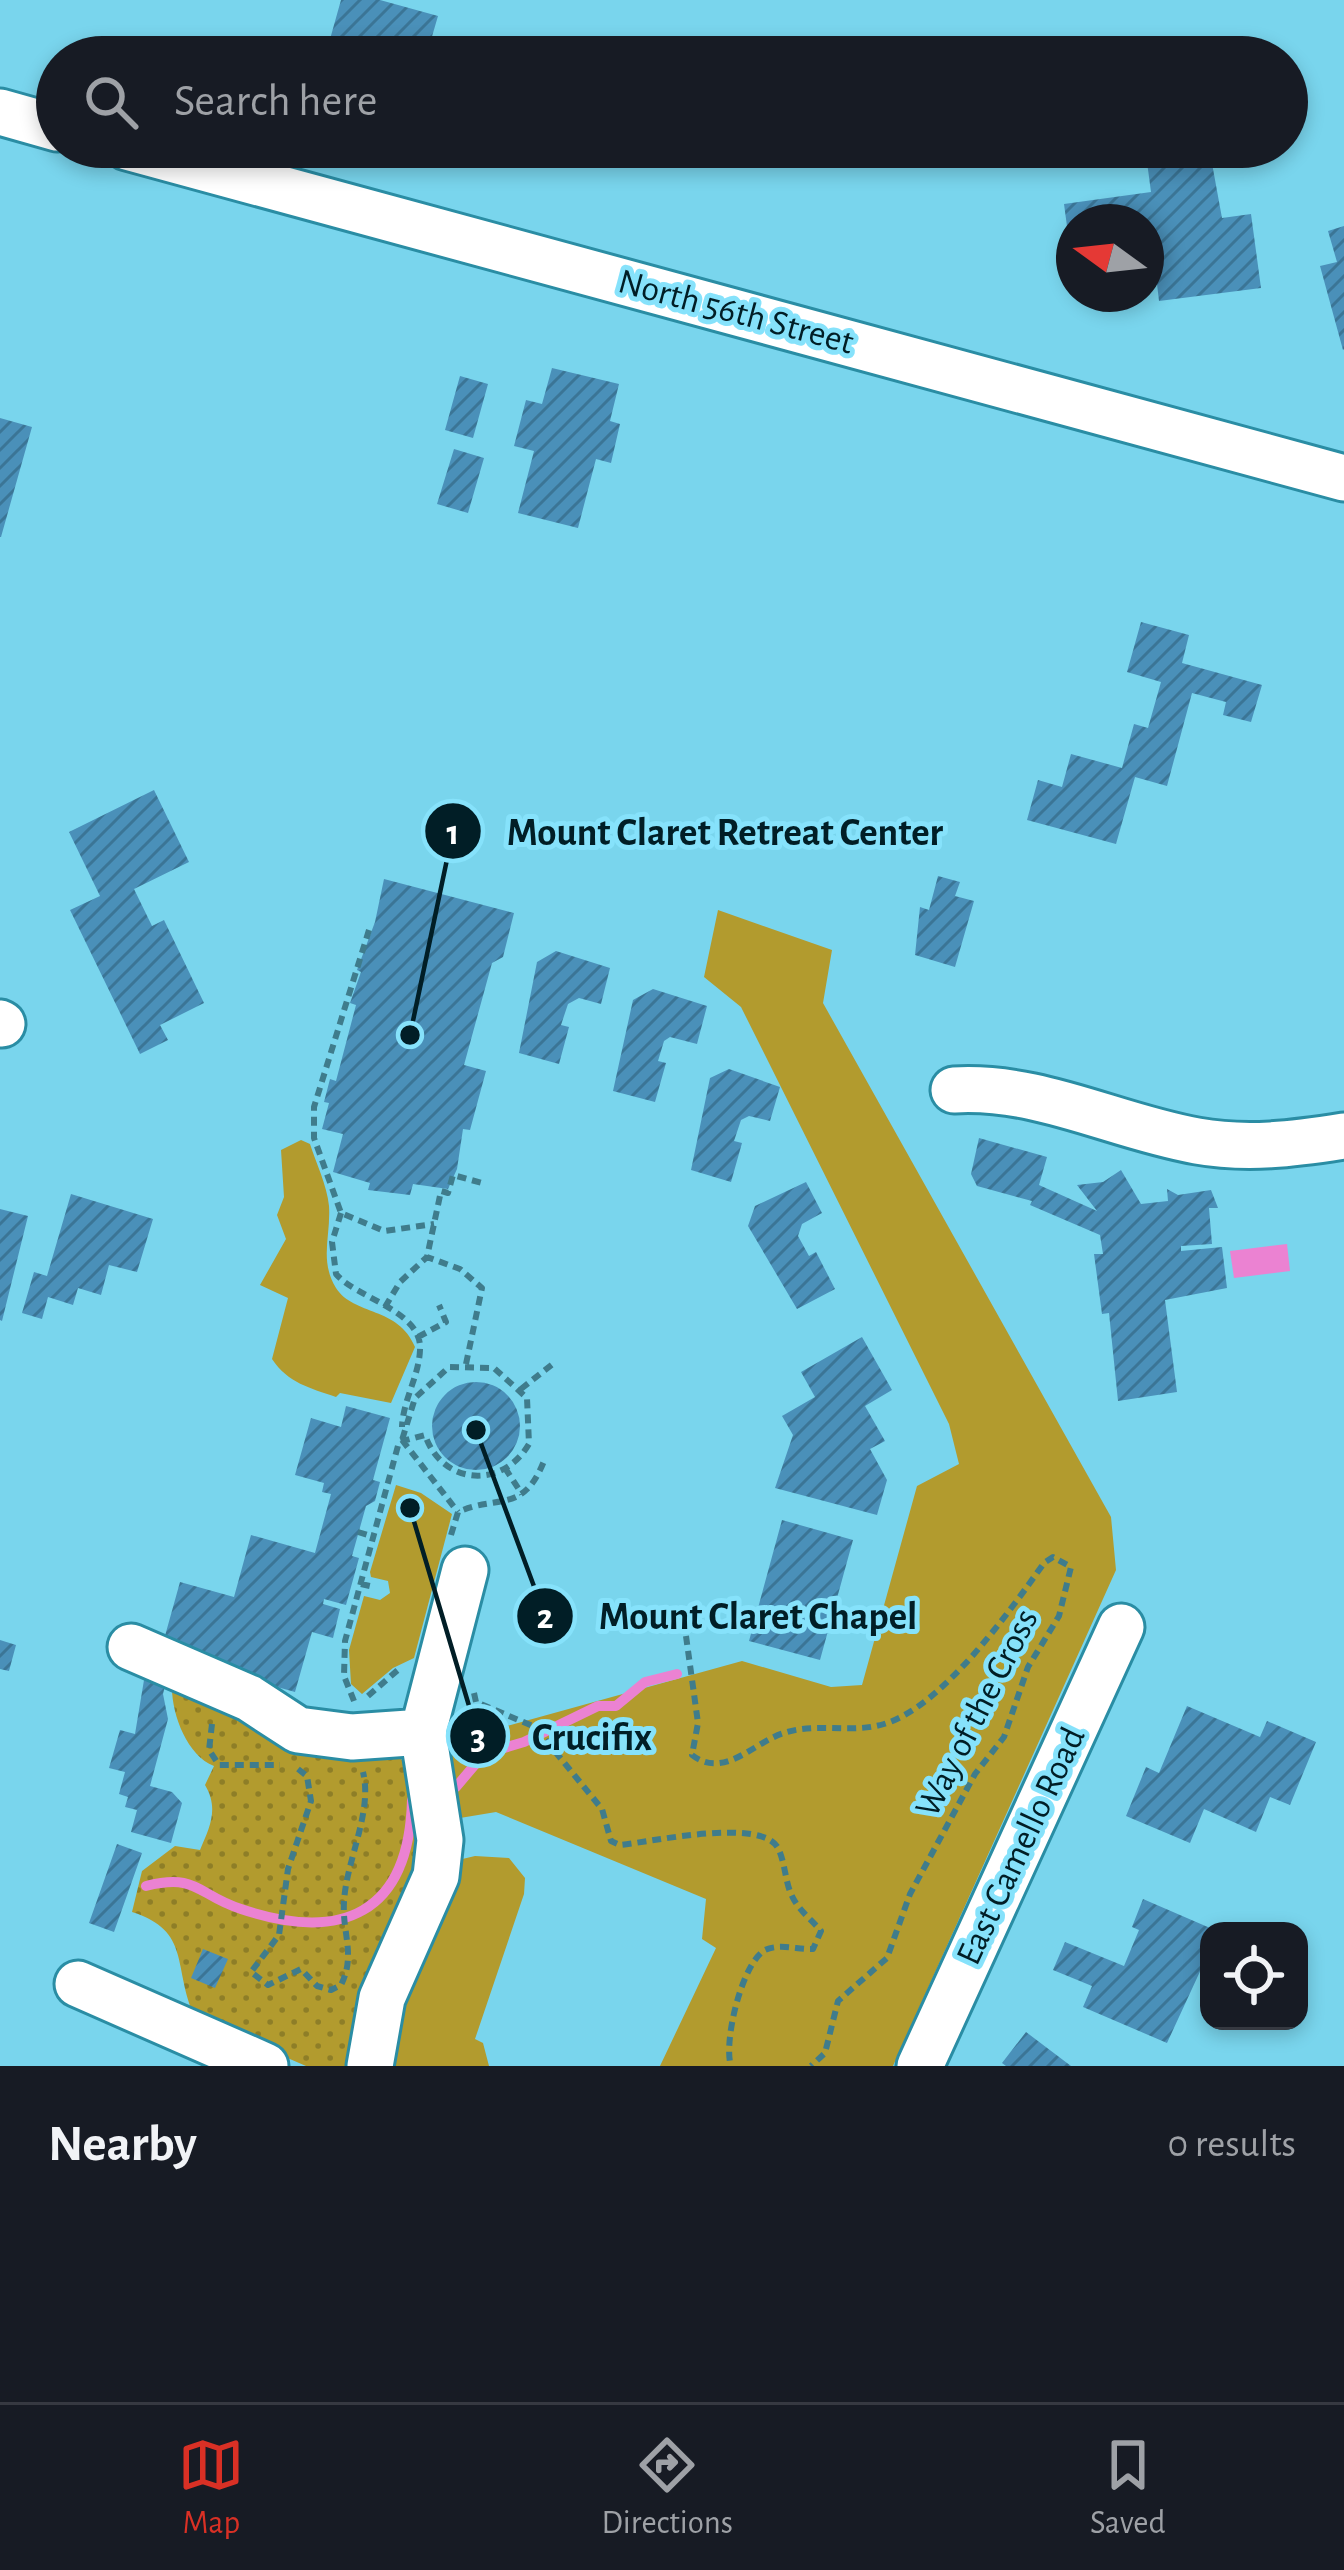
<!DOCTYPE html>
<html lang="en">
<head>
<meta charset="utf-8">
<style>
  body { margin:0; font-family:"Alegreya Sans",sans-serif; background:#242831; color:#f1f3f6 }
  .controls { position:absolute; right:36px; bottom:36px; display:grid; overflow:hidden; border-radius:24px; box-shadow:0 6px 18px #0003 }
  .controls button { width:108px; height:108px; display:grid; place-items:center; padding:0; border:0; border-bottom:3px solid #363941; background:#171b24; color:#f1f3f6; font:60px sans-serif }
  .compass { position:absolute; left:1056px; top:204px; width:108px; height:108px; border-radius:50%; background:#171b24; box-shadow:0 6px 18px #0003; rotate:285deg }
  .list { margin:0; padding:0; list-style:none }
  h2 { display:flex; justify-content:space-between; align-items:center; height:156px; margin:0; padding:0 48px; font-size:51px }
  h2 small { font-size:39px; font-weight:400; color:#9ea1a6 }
  .icon { flex:none; width:66px; height:66px; fill:none; stroke:currentColor; stroke-width:2; stroke-linecap:round; stroke-linejoin:round }
  .map { position:relative; flex:none; width:1344px; height:2066px; overflow:hidden }
  .search { position:absolute; background:#171b24; box-shadow:0 6px 18px #0003; left:36px; right:36px; top:36px; height:132px; display:flex; align-items:center; gap:30px; box-sizing:border-box; padding:0 42px; border-radius:66px; color:#9ea1a6; font-size:45px }
  .sheet { height:336px; background:#171b24 }
  nav { display:flex; justify-content:space-around; align-items:center; box-sizing:border-box; height:168px; border-top:3px solid #363941; background:#171b24; font-size:33px; color:#9ea1a6 }
  nav a { display:grid; justify-items:center; gap:6px }
  nav .on { color:#d93025 }
  .map>svg:first-child { display:block }
  .grass { fill:#b29b2e }
  .park { fill:url(#park-dots) }
  .water { fill:#eb82d2 }
  .lines { fill:none; stroke-linecap:round; stroke-linejoin:round }
  .stream { stroke:#eb82d2; stroke-width:10 }
  .building { fill:url(#building-hatch) }
  .minor-casing { stroke:#2a8da4; stroke-width:51 }
  .path { stroke:#3f7c8c; stroke-width:6; stroke-dasharray:9 6; stroke-linecap:butt }
  .minor { stroke:#fff; stroke-width:45 }
  .labels { text-anchor:middle; dominant-baseline:central; stroke-width:10; stroke-linejoin:round; paint-order:stroke }
  .street-label { font-size:36px; fill:#011e26; stroke:#86e2fb }
  .leader { fill:none; stroke:#011e26; stroke-width:4.5 }
  .callout-dot { fill:#011e26; stroke:#86e2fb; stroke-width:4.5 }
  .mark-label { font-size:36px; text-anchor:middle; font-weight:bold; fill:#fff }
  .callout-label { font-size:39px; text-anchor:middle; font-weight:bold; fill:#011e26; stroke:#86e2fb; stroke-width:10; stroke-linejoin:round; paint-order:stroke }
</style>
</head>
<body>
<div class="map">
<svg width="1344" height="2066" viewBox="0 0 1344 2066">
  <defs>
    <pattern id="park-dots" width="8" height="8" patternUnits="userSpaceOnUse" patternTransform="scale(3)"><rect width="8" height="8" fill="#b29b2e"/><path d="M2 2h.1M6 6h.1" fill="none" stroke="#8e7e27" stroke-width="1.8" stroke-linecap="round"/></pattern>
    <pattern id="building-hatch" width="6" height="6" patternUnits="userSpaceOnUse" patternTransform="scale(3)"><rect width="6" height="6" fill="#4a90b9"/><path d="M-1 1l2-2M0 6l6-6M5 7l2-2" fill="none" stroke="#3b7596"/></pattern>
  </defs>
  <rect width="100%" height="100%" fill="#79d5ed"/>
  <path class="grass" d="M718,910L832,950L823,1003L1111,1517L1116,1570L893,2066H660L716,1948L702,1939L706,1899L496,1812L448,1820V1754L456,1740L742,1661L831,1687L862,1685L917,1486L959,1464L949,1424L741,1007L704,977Z
    M301,1140L310,1144C316,1163 327,1185 329,1206C331,1236 319,1260 336,1288C354,1316 398,1306 415,1347L391,1403L340,1393L336,1397C310,1388 288,1383 272,1359L288,1298L260,1285L286,1239L277,1215L284,1197L281,1150Z
    M396,1485L421,1493L452,1514L414,1658L393,1668L362,1694L351,1684L349,1650L364,1596L380,1600L390,1593L388,1581L371,1577L370,1572Z
    M475,1856L509,1858L525,1878L524,1894L475,2039L483,2043L489,2066H393L391,2033L454,1861Z"/>
  <path class="park" d="M172,1685L400,1758L414,1772L426,1855L354,2066H306L195,2018C172,1967 192,1931 132,1912L142,1871L175,1846L200,1850C210,1827 219,1808 205,1785L214,1766C187,1756 171,1713 172,1685Z"/>
  <path class="water" d="M1287,1244L1290,1271L1234,1278L1230,1251Z"/>
  <g class="lines">
    <path class="stream" d="M456,1787L484,1754L524,1742L598,1706H616L645,1682L677,1674
      M146,1886C198,1873 197,1895 241,1909C342,1943 409,1914 412,1800"/>
  </g>
  <path class="building" d="M341,0H380L438,16L426,57H325Z
    M1145,147H1209L1222,218L1251,214L1261,288L1159,301L1155,267L1146,268V222H1074L1071,256L1064,204L1151,192Z
    M1344,226V349L1343,350L1320,266L1337,262L1328,231Z
    M552,368L619,384L610,421L620,424L611,463L596,459L578,528L518,513L534,451L514,446L526,400L542,404Z
    M460,376L488,384L473,438L445,430Z
    M0,418L32,427L1,537H0Z
    M454,449L484,458L468,513L437,504Z
    M1141,622L1189,635L1182,663L1262,685L1251,722L1223,715L1226,702L1192,693L1167,786L1135,777L1116,844L1027,820L1038,780L1062,787L1071,754L1122,768L1134,724L1148,728L1161,682L1127,672Z
    M154,790L189,862L134,889L152,926L164,920L204,1003L160,1025L168,1040L140,1054L70,910L100,896L69,832Z
    M938,876L960,882L955,896L974,901L955,967L915,955L920,907L929,910Z
    M384,879L514,913L503,957L492,963L464,1065L486,1071L470,1130L463,1129L457,1169L448,1189L413,1184L410,1195L368,1190L370,1183L333,1172L343,1134L322,1129L329,1103L324,1102L330,1079L336,1081L356,1005L350,1003L361,972L357,970L375,922Z
    M556,951L610,968L601,1004L579,998L568,1004L561,1025L569,1027L559,1064L519,1053L537,962Z
    M653,989L707,1006L697,1044L670,1037L664,1041L658,1061L666,1063L655,1102L613,1091L633,1000Z
    M729,1069L780,1087L770,1121L749,1116L741,1120L734,1141L742,1143L731,1182L691,1170L710,1078Z
    M979,1138L1047,1157L1039,1185L1097,1211L1077,1185L1103,1182L1121,1170L1141,1204L1168,1201L1167,1189L1178,1195L1211,1190L1218,1208H1209L1212,1244L1181,1246V1251L1222,1247L1227,1288L1165,1300L1177,1392L1118,1401L1109,1313L1102,1314L1094,1254H1103L1100,1235L1030,1205L1032,1201L977,1186L971,1174Z
    M806,1182L822,1213L802,1224L798,1236L809,1256L816,1252L835,1289L797,1309L748,1226L755,1206Z
    M71,1194L153,1219L137,1272L109,1265L101,1295L78,1288L73,1305L48,1297L42,1319L22,1313L34,1272L47,1276Z
    M0,1209L28,1216L2,1321L0,1320Z
    M862,1337L892,1390L865,1406L885,1441L870,1449L887,1480L877,1515L775,1488L793,1435L782,1416L815,1397L801,1372Z
    M432 1426a44 44 0 1 1 88 0a44 44 0 1 1-88 0Z
    M346,1406L390,1418L373,1480L380,1482L375,1501L366,1506L352,1556L359,1558L346,1605L324,1599L323,1604L340,1609L333,1638L312,1632L295,1692L213,1669L163,1643L180,1582L234,1597L251,1535L315,1553L331,1494L322,1492L324,1483L295,1475L311,1418L341,1427Z
    M782,1520L853,1540L820,1660L749,1641Z
    M0,1640L16,1645L9,1671L0,1669Z
    M146,1668L168,1674L163,1694L168,1719L150,1786L172,1792L182,1803L171,1843L131,1832L137,1810L125,1807L128,1797L119,1794L125,1772L109,1768L120,1730L135,1734Z
    M1187,1706L1260,1737L1267,1721L1316,1742L1290,1805L1270,1797L1256,1832L1204,1809L1190,1843L1126,1816L1146,1767L1159,1773Z
    M117,1844L142,1853L114,1932L89,1923Z
    M1143,1899L1217,1931H1209V1952L1167,2043L1083,2007L1092,1986L1053,1970L1065,1942L1124,1966L1139,1930L1132,1927Z
    M203,1949L228,1959L215,1988L191,1978Z
    M1026,2032L1071,2066H1006L1002,2063Z"/>
  <g class="lines">
    <g class="minor-casing">
      <path id="minor" d="M0,112L57,128
        M127,147L1344,478
        M0,1023L2,1024
        M954,1090C1040,1085 1113,1126 1197,1141C1247,1150 1294,1144 1344,1136
        M131,1647L249,1698L298,1730L352,1737L423,1732
        M78,1984L265,2066
        M370,2066L382,1998L436,1876L440,1840L423,1732L465,1570
        M920,2066L1121,1627"/>
    </g>
    <path class="path" d="M369,930L314,1107V1138L341,1213L384,1231L434,1224
      M341,1213L332,1242L336,1274C356,1298 423,1311 420,1350C419,1376 403,1400 402,1427
      M385,1307L400,1282L427,1257
      M418,1337L446,1322L439,1305
      M466,1364L482,1288L460,1269L427,1257L441,1191L448,1193L453,1175L482,1183
      M521,1389L554,1363
      M402,1440L458,1512
      M505,1468L522,1494
      M358,1532L374,1537
      M451,1535L458,1512C499,1494 523,1514 544,1461
      M361,1584L374,1587
      M686,1636L698,1723L692,1755C724,1780 754,1742 784,1733C816,1722 851,1734 884,1724C942,1707 1010,1611 1044,1563L1053,1557L1071,1567L1059,1616L1028,1667L1004,1737L975,1774L910,1894L887,1958L838,2001L825,2053L811,2066
      M474,1693L476,1702L535,1727L602,1809L611,1841L620,1845C651,1842 761,1817 778,1848C785,1862 785,1880 791,1894C798,1910 811,1919 821,1931L813,1949C798,1950 780,1943 765,1950C742,1963 723,2042 731,2066
      M368,1696L399,1669
      M354,1701L344,1676L345,1641L399,1442L425,1435C442,1485 502,1490 529,1444L527,1398L494,1368L449,1367L415,1398L402,1440
      M212,1724L209,1750L219,1765H280
      M298,1769L307,1776L311,1801L288,1869L279,1935L251,1972L268,1985L301,1969L317,1986L331,1990L341,1985C356,1955 342,1933 344,1902C346,1861 373,1812 363,1772"/>
    <use href="#minor" class="minor"/>
  </g>
  <g class="labels">
    <g class="street-label">
      <text transform="translate(736 312) rotate(15)">North 56th Street</text>
      <text transform="translate(977 1713) rotate(-63)">Way of the Cross</text>
      <text transform="translate(1021 1846) rotate(-65)">East Camello Road</text>
    </g>
  </g>
  <path class="leader" d="M410 1035L453 831M476 1430L545 1616M410 1508L478 1736"/>
  <g class="callout-dot">
    <circle cx="410" cy="1035" r="12"/>
    <circle cx="476" cy="1430" r="12"/>
    <circle cx="410" cy="1508" r="12"/>
    <circle cx="453" cy="831" r="30"/>
    <circle cx="545" cy="1616" r="30"/>
    <circle cx="478" cy="1736" r="30"/>
  </g>
  <g class="mark-label">
    <text x="453" y="844">1</text>
    <text x="545" y="1628">2</text>
    <text x="478" y="1749">3</text>
  </g>
  <g class="callout-label">
    <text x="725" y="845">Mount Claret Retreat Center</text>
    <text x="758" y="1629">Mount Claret Chapel</text>
    <text x="592" y="1750">Crucifix</text>
  </g>
</svg>
<div class="controls">
<button><svg class="icon" aria-label="locate" viewBox="0 0 24 24"><circle cx="12" cy="12" r="6"/><path d="M12 2v4M12 18v4M2 12h4M18 12h4"/></svg></button>
</div>
<svg class="compass" viewBox="-18 -18 36 36"><path d="M0-13l5 13h-10z" fill="#e53935"/><path d="M0 13l5-13h-10z" fill="#9ea1a6"/></svg>
<div class="search"><svg class="icon" aria-label="search" viewBox="0 0 24 24"><circle cx="10" cy="10" r="6"/><path d="M15 15l6 6"/></svg>Search here</div>
</div>
<section class="sheet">
<h2>Nearby<small>0 results</small></h2>
<ul class="list">
</ul>
</section>
<nav>
<a class="on"><svg class="icon" aria-label="map" viewBox="0 0 24 24"><path d="M3 6l6-2 6 2 6-2v14l-6 2-6-2-6 2zM9 4v14M15 6v14"/></svg>Map</a>
<a><svg class="icon" aria-label="directions" viewBox="0 0 24 24"><path d="M12 3l9 9-9 9-9-9zM9 14v-3h6M13 9l2 2-2 2"/></svg>Directions</a>
<a><svg class="icon" aria-label="saved" viewBox="0 0 24 24"><path d="M7 4h10v16l-5-4-5 4z"/></svg>Saved</a>
</nav>
</body>
</html>
